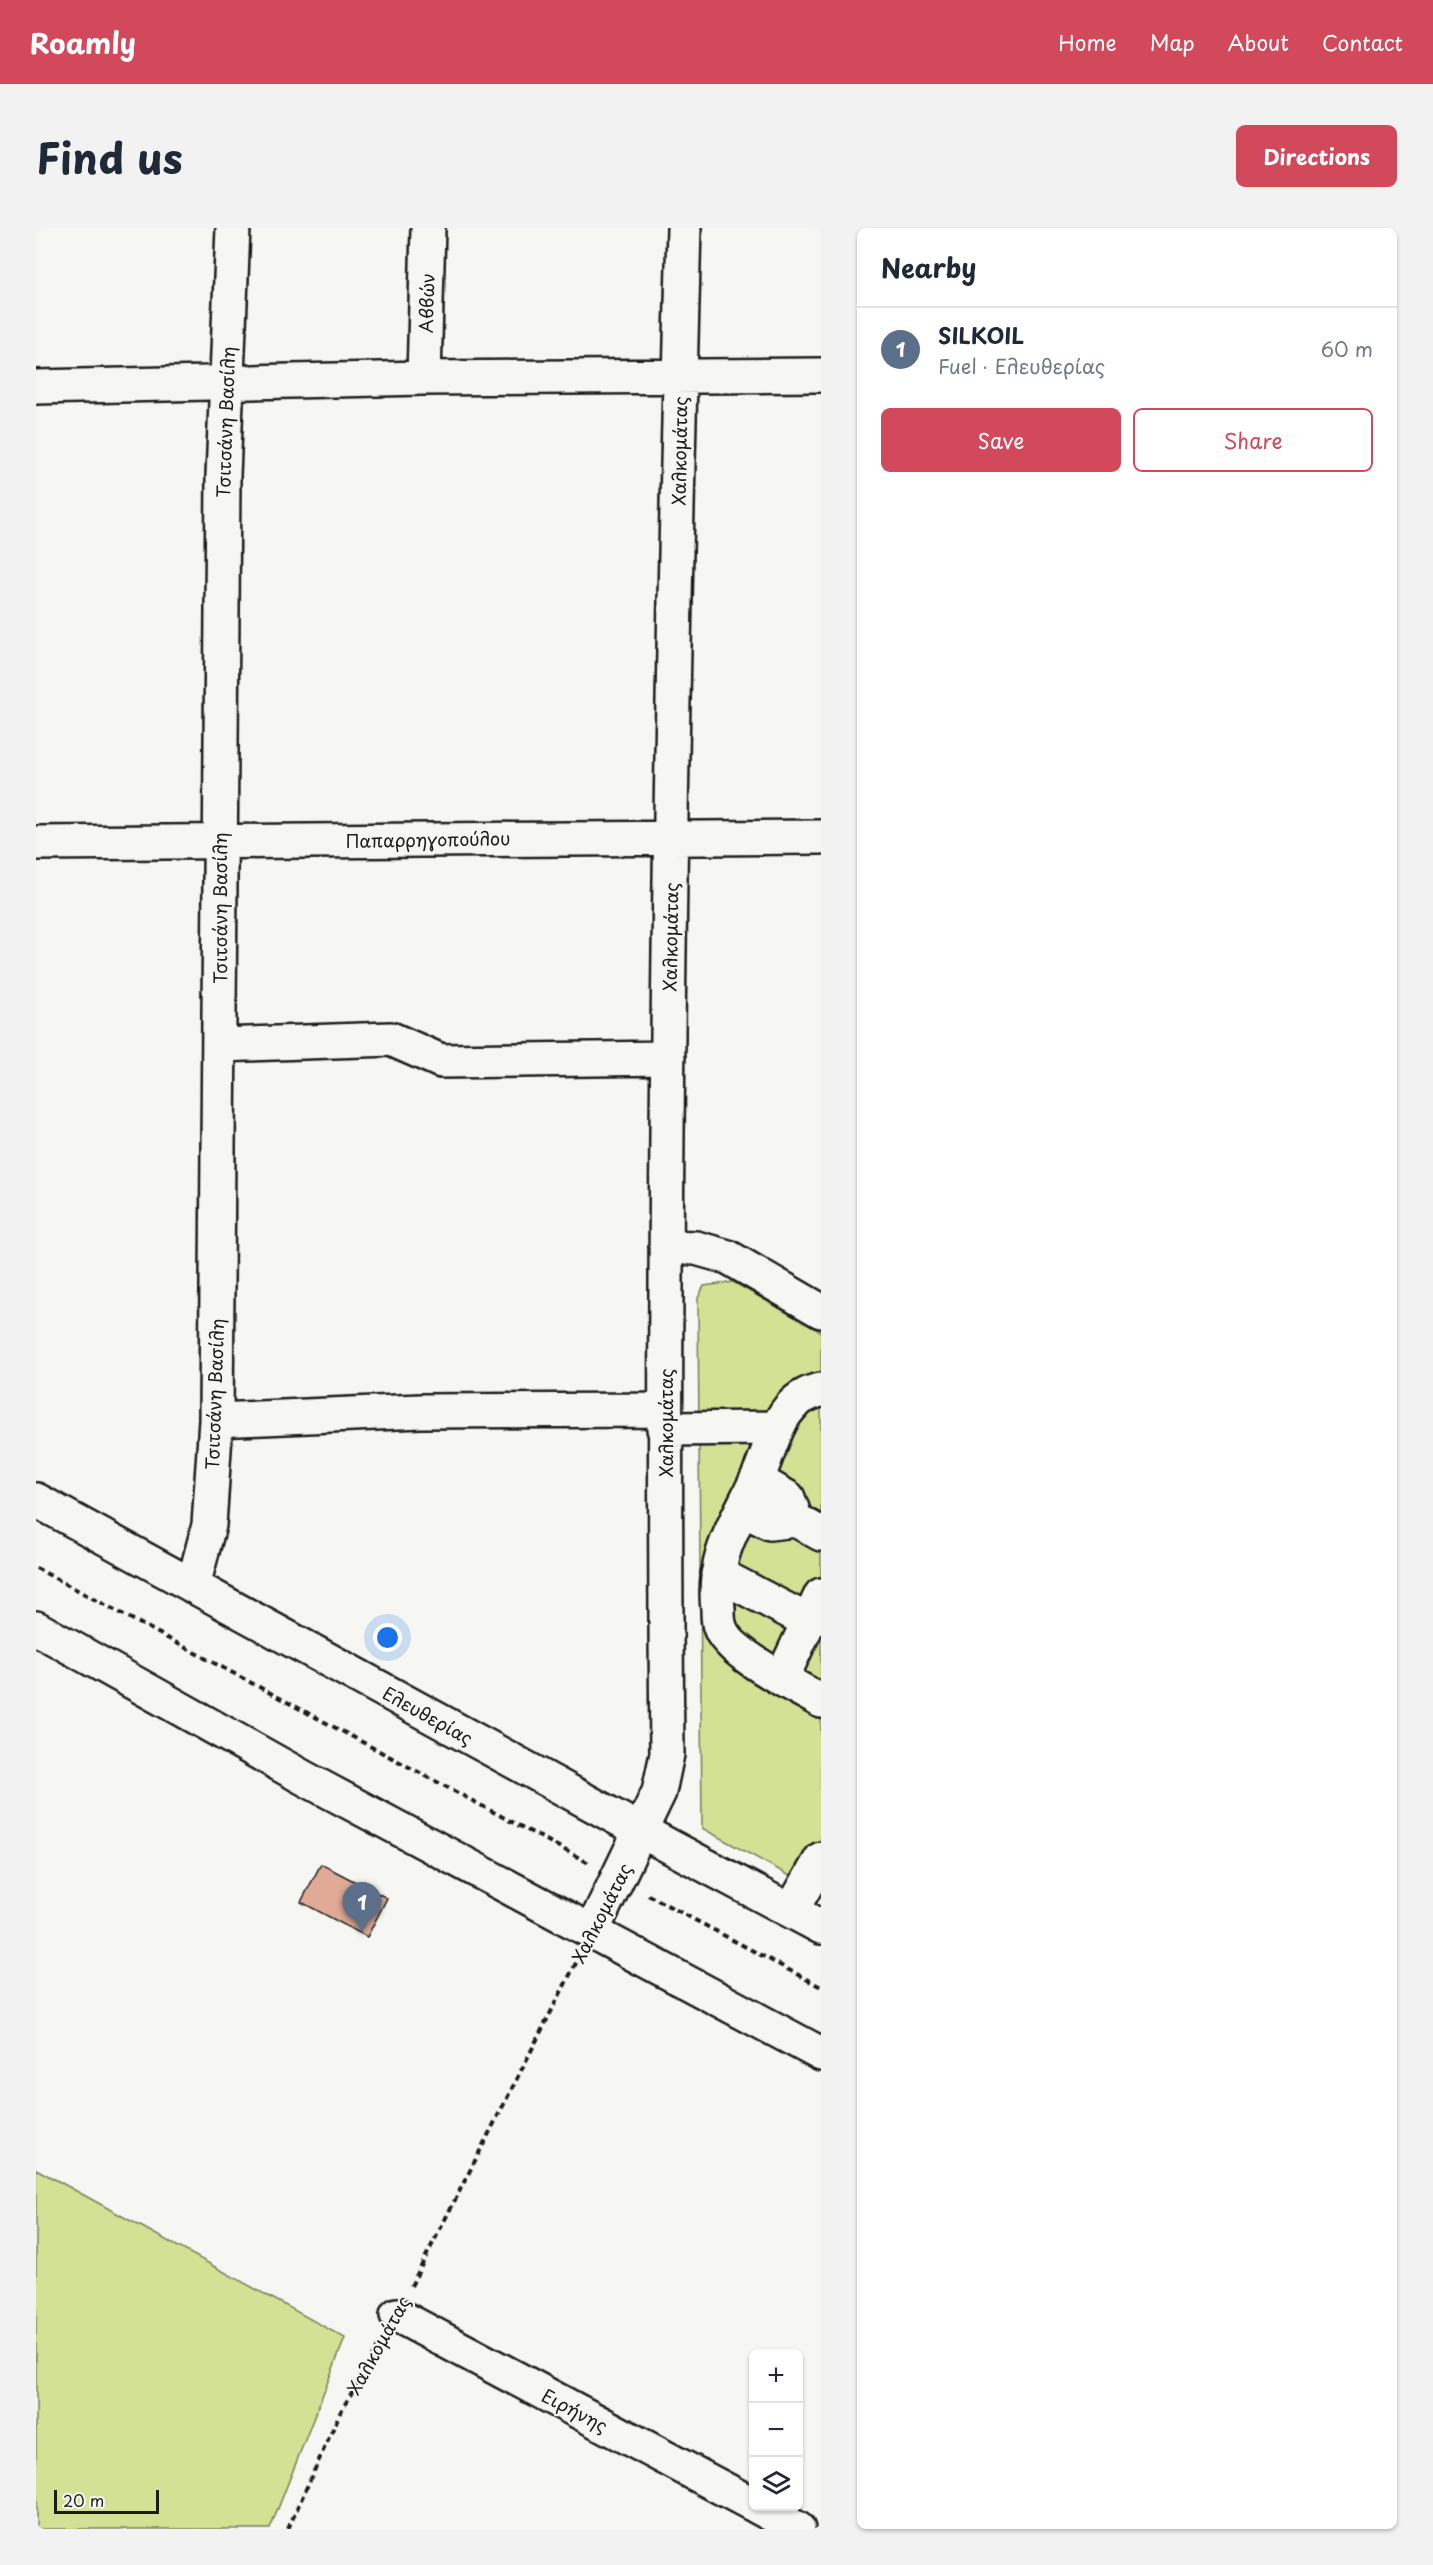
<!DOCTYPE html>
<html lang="en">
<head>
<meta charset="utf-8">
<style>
  body { margin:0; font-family:"Playpen Sans",sans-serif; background:#f2f2f3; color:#1f2937 }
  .controls { position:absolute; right:18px; bottom:18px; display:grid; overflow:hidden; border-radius:9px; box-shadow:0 2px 4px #0004 }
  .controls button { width:54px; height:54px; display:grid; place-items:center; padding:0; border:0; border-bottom:2px solid #e0e1e3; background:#fff; color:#1f2937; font:30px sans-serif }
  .scale { position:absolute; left:18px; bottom:15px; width:105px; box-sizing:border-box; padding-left:6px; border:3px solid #1c1c1c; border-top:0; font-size:16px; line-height:21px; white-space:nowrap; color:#1c1c1c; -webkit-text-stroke:4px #f6f6f2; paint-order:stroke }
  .you { position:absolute; left:352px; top:1410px; width:21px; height:21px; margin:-15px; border:4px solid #fff; border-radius:50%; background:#1a73e8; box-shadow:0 0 0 9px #1a73e833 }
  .badge { display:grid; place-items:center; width:39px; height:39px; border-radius:50%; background:#d1495b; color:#fff; font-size:20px; font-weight:700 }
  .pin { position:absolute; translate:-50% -50px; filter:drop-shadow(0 2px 3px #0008) }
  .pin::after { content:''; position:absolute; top:32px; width:21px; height:18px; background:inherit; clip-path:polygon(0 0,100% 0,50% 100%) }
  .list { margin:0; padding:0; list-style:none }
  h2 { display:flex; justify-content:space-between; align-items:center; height:78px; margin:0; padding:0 24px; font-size:26px }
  h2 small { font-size:20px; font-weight:400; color:#747a83 }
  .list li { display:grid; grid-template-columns:39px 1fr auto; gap:18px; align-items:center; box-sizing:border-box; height:84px; padding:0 24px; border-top:2px solid #e0e1e3 }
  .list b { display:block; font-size:22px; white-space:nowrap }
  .list p { margin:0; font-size:20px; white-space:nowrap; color:#747a83 }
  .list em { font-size:20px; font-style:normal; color:#747a83 }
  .actions { display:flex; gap:12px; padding:18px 24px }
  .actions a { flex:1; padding:14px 0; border:2px solid #d1495b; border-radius:9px; text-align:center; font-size:21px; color:#d1495b }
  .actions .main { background:#d1495b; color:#fff }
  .icon { flex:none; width:33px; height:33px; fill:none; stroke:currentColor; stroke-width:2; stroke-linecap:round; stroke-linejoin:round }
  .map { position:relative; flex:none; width:785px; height:2301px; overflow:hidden; border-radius:9px }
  header { display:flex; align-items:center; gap:36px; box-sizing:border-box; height:84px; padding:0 30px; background:#d1495b; color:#fff }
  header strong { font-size:28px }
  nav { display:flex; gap:33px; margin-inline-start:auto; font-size:21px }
  .intro { display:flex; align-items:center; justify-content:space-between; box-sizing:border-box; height:144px; padding:0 36px }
  h1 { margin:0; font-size:42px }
  .button { padding:15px 27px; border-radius:9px; background:#d1495b; color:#fff; font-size:21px; font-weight:700 }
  main { display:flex; gap:36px; padding:0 36px }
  aside { flex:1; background:#fff; border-radius:9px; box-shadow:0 2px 4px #0004 }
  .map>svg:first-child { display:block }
  .green { fill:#d3e194; stroke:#787e58; stroke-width:1.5 }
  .building { fill:#e0aa96; stroke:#1c1c1c; stroke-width:1.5 }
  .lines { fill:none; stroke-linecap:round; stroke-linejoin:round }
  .minor-casing { stroke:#1c1c1c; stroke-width:38 }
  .path { stroke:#1c1c1c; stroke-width:4; stroke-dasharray:6 4.5; stroke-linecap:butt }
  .minor { stroke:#f6f6f2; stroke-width:33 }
  .labels { text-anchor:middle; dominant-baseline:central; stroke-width:4.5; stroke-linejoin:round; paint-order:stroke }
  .street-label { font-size:18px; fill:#1c1c1c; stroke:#f6f6f2 }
</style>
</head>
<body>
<header>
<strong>Roamly</strong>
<nav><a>Home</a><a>Map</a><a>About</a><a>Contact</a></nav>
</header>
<div class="intro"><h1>Find us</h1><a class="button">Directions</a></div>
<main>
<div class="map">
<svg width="785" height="2301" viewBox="0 0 785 2301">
  <rect width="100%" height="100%" fill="#f6f6f2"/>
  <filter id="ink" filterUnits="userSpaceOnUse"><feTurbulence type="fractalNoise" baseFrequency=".0167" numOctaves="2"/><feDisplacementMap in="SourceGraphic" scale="12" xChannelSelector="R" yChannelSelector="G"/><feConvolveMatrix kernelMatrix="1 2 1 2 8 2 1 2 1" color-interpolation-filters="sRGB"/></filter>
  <g filter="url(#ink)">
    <path class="green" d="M697,1054L785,1104V1665L666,1600L662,1070L668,1058Z
      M0,1941L309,2110L234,2301H0Z"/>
    <path class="building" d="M285,1636L351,1670L331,1709L265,1674Z"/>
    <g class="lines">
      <g class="minor-casing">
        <path id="minor" d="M388,150L392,0
          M0,159L388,150L785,147
          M0,615L785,609
          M183,817L355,811L405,833L632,830
          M630,1019L660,1020L692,1029L785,1083
          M785,1162C741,1170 737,1219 720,1253C699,1297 676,1329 682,1381C682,1387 682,1394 684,1399C691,1425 761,1459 785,1473
          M180,1192L385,1183L628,1182
          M628,1201L735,1200L743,1197
          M721,1252L752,1270L760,1292
          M0,1272L605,1603L785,1699
          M706,1281L734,1295L760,1292L785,1306
          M682,1346L772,1393
          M157,1358L173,1297L180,1192L187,248L197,0
          M0,1400L270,1551L785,1826
          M746,1450L785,1367
          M755,1683L785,1631
          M556,1703L623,1564L631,1526C626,1017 634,508 648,0
          M361,2087L718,2277
          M720,2278L762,2301"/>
      </g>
      <path class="path" d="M0,1340L553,1635
        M612,1667L785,1759
        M375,2058L541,1733
        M252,2301L304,2185L343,2117"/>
      <use href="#minor" class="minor"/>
    </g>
  </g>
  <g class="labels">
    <g class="street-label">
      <text transform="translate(390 75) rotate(-88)">Αββών</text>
      <text transform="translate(189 194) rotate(-88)">Τσιτσάνη Βασίλη</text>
      <text transform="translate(643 223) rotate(-89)">Χαλκομάτας</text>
      <text transform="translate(392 611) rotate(-1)">Παπαρρηγοπούλου</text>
      <text transform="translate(183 680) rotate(-90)">Τσιτσάνη Βασίλη</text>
      <text transform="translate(634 709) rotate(-89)">Χαλκομάτας</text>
      <text transform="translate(178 1166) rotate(-88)">Τσιτσάνη Βασίλη</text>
      <text transform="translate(629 1195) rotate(-90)">Χαλκομάτας</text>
      <text transform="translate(392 1487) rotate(29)">Ελευθερίας</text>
      <text transform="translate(565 1685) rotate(-63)">Χαλκομάτας</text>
      <text transform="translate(342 2117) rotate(-61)">Χαλκομάτας</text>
      <text transform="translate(539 2182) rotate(28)">Ειρήνης</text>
    </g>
  </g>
</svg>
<div class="controls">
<button>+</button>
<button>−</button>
<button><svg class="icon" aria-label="layers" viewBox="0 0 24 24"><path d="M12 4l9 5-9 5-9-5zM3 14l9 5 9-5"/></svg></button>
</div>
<div class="scale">20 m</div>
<div class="you"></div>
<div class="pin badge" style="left:326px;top:1704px;background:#5c6f8a">1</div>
</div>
<aside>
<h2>Nearby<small></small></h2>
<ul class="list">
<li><span class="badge" style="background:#5c6f8a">1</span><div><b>SILKOIL</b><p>Fuel · Ελευθερίας</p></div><em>60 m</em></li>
</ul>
<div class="actions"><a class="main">Save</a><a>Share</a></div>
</aside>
</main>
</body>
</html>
